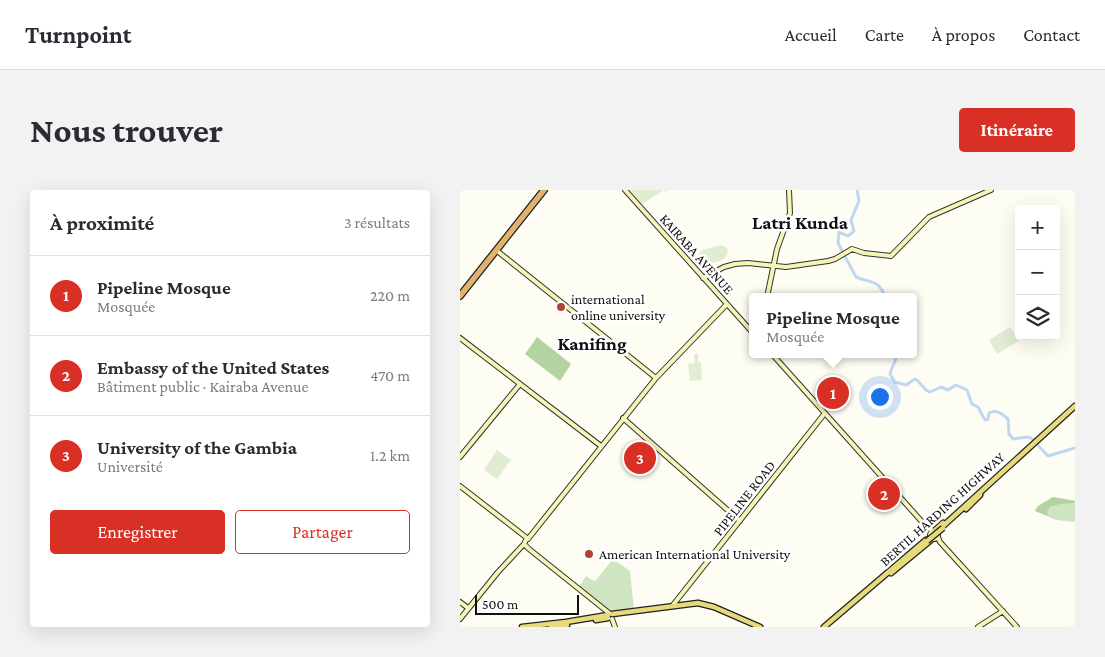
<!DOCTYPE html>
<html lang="fr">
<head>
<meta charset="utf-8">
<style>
  body { margin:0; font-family:"Crimson Pro",serif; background:#f2f2f3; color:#2b2b33 }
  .controls { position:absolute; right:15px; top:15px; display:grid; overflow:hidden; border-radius:5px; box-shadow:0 5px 20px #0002 }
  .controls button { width:45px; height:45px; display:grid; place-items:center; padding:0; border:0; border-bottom:1px solid #e1e1e2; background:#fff; color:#2b2b33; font:25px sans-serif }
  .scale { position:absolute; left:15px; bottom:12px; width:104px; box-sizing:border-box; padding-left:5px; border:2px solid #101010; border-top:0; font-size:14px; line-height:18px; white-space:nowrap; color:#101010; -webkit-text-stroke:4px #fff; paint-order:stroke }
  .you { position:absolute; left:419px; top:206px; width:18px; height:18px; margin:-12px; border:4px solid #fff; border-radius:50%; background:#1a73e8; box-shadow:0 0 0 8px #1a73e833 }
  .badge { display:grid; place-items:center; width:32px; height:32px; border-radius:50%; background:#d93025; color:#fff; font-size:16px; font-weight:700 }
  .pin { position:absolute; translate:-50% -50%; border:2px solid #fff; box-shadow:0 1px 5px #0006 }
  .popup { position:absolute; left:289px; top:103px; width:168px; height:65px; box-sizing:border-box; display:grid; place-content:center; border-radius:5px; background:#fff; filter:drop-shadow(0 1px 4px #0005); font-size:16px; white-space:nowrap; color:#7c7c81 }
  .popup b { font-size:19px; color:#2b2b33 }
  .popup::after { content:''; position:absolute; left:50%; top:100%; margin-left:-10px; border:10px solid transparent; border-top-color:#fff }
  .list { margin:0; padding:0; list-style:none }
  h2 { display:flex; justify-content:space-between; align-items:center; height:65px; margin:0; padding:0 20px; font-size:21px }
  h2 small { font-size:16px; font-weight:400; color:#7c7c81 }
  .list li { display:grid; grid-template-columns:32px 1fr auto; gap:15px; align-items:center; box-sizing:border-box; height:80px; padding:0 20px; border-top:1px solid #e1e1e2 }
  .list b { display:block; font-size:19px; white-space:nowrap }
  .list p { margin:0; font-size:16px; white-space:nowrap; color:#7c7c81 }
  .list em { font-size:16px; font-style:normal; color:#7c7c81 }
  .actions { display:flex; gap:10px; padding:15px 20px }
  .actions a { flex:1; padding:11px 0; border:1px solid #d93025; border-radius:5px; text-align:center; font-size:18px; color:#d93025 }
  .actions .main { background:#d93025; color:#fff }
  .icon { flex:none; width:28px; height:28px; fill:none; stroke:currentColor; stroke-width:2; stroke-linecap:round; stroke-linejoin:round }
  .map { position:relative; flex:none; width:615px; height:437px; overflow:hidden; border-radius:5px }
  header { display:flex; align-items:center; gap:30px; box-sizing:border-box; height:70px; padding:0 25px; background:#fff; border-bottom:1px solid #e1e1e2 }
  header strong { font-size:24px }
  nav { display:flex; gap:28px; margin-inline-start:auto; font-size:18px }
  .intro { display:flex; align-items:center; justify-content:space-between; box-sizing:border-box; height:120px; padding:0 30px }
  h1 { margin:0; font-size:35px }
  .button { padding:12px 22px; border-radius:5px; background:#d93025; color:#fff; font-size:18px; font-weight:700 }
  main { display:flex; gap:30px; padding:0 30px }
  aside { flex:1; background:#fff; border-radius:5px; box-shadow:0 5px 20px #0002 }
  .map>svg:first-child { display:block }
  .green { fill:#cfe5c1 }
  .forest { fill:#b3d4a2 }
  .pitch { fill:#e0edd2 }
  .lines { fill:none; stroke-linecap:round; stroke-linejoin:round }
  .river { stroke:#bfd7ef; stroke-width:3 }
  .secondary-casing { stroke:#323232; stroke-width:6 }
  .primary-casing { stroke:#212121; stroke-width:7 }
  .highway-casing { stroke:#212121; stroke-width:8 }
  .secondary { stroke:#f5f5b8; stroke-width:4 }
  .primary { stroke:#e7da7b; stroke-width:4.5 }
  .highway { stroke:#e2b16e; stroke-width:5.5 }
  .primary-bridge-casing { stroke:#212121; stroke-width:7; stroke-linecap:butt }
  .primary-bridge { stroke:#e7da7b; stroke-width:4.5 }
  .poi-dot { fill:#af4139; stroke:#fff; stroke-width:2 }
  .labels { text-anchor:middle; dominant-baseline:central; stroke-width:5; stroke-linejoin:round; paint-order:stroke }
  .street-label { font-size:14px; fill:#101010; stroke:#fff }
  .poi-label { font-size:14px; fill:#101010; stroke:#fff; text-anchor:start }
  .district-label { font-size:19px; font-weight:bold; fill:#101010; stroke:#fff }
</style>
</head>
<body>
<header>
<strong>Turnpoint</strong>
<nav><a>Accueil</a><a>Carte</a><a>À propos</a><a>Contact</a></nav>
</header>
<div class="intro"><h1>Nous trouver</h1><a class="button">Itinéraire</a></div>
<main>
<aside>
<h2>À proximité<small>3 résultats</small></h2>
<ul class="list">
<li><span class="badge">1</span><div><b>Pipeline Mosque</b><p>Mosquée</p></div><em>220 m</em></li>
<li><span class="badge">2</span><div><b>Embassy of the United States</b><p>Bâtiment public · Kairaba Avenue</p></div><em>470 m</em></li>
<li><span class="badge">3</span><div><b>University of the Gambia</b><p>Université</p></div><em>1.2 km</em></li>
</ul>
<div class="actions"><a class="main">Enregistrer</a><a>Partager</a></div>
</aside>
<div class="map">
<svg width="615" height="437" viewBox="0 0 615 437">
  <rect width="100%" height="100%" fill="#fefdf4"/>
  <path class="green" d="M593,307L615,311V332L596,330L575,321L578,316Z
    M153,369L170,381L174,420L150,424L119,397L126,386L134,391L136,390Z"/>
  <path class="forest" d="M77,147L111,174L100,191L65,164Z
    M593,307L615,311V313L601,314L590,316L587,322L588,326L575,321L578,316Z"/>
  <path class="pitch" d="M170,0H209L206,2L204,0L182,14Z
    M261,55L266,57L268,60C267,72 257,72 247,74L240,70L239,64L242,60Z
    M550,137L559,151L537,164L529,150Z
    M238,163V172H241L242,190L230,191L228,174L235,173L234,164Z
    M37,260L51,270L37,289L24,280Z"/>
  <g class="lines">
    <path class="river" d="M397,0L399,11L391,30L394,41L388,46L379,42L378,53L396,87C410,93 419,89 425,107
      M436,164C437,173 431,176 430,184L435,192L446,195L455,189L457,190L466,200L470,202L481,197L488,200L496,195L507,200L512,214L518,217L525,230L528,229L529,223C537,219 542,224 548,229L549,244L553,249L567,247L571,248L588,266L615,258"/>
    <g class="secondary-casing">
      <path id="secondary" d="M165,0L293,143
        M36,60L196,188
        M243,88L264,77L275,74L288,73L326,77L368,71L375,69L392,59L404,63L431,66L469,27L531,0
        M307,107L317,59L330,23L329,0
        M0,148L141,256
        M312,164L464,334L473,341
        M163,228L280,331
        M0,267L60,194
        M0,296L67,348L64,354L69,359L149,423
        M470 345a4 4 0 1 1 8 0a4 4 0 1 1-8 0Z
        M477,345L480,352L557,437
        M68,349L196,188L267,114
        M0,412L8,418
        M213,415L365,223
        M0,429L38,382L64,354
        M152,429L155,437
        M518,437L543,421"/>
    </g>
    <g class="primary-casing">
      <path id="primary" d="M506,319L520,305
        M482,337L615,216
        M474,341L483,333
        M431,383L471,350
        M152,424L238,413L254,417L300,437
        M136,430L148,428
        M62,437L106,432L148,425
        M91,437L107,435
        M364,437L466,350"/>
    </g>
    <g class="highway-casing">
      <path id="highway" d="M0,106L84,0"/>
    </g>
    <use href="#secondary" class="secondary"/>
    <use href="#primary" class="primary"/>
    <use href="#highway" class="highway"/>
    <g class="primary-bridge-casing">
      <path id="primary-bridge" d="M467,351L483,338"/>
    </g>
    <use href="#primary-bridge" class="primary-bridge"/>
  </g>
  <g class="poi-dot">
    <circle cx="101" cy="117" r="5"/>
    <circle cx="129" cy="364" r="5"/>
  </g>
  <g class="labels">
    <g class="street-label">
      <text transform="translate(237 64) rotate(48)">KAIRABA AVENUE</text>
      <text transform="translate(284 308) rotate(-52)">PIPELINE ROAD</text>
      <text transform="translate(482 319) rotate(-42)">BERTIL HARDING HIGHWAY</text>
    </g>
    <g class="poi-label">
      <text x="111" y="109">international<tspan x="111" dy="16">online university</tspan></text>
      <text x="139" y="364">American International University</text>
    </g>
    <g class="district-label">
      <text x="340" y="32">Latri Kunda</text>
      <text x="132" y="153">Kanifing</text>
    </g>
  </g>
</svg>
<div class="controls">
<button>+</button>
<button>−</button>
<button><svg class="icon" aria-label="layers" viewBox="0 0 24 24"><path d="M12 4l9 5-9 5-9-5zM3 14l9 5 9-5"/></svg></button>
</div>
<div class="scale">500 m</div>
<div class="you"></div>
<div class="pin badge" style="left:373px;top:203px">1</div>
<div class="popup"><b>Pipeline Mosque</b>Mosquée</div>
<div class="pin badge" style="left:424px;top:304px">2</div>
<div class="pin badge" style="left:180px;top:268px">3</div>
</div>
</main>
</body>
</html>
